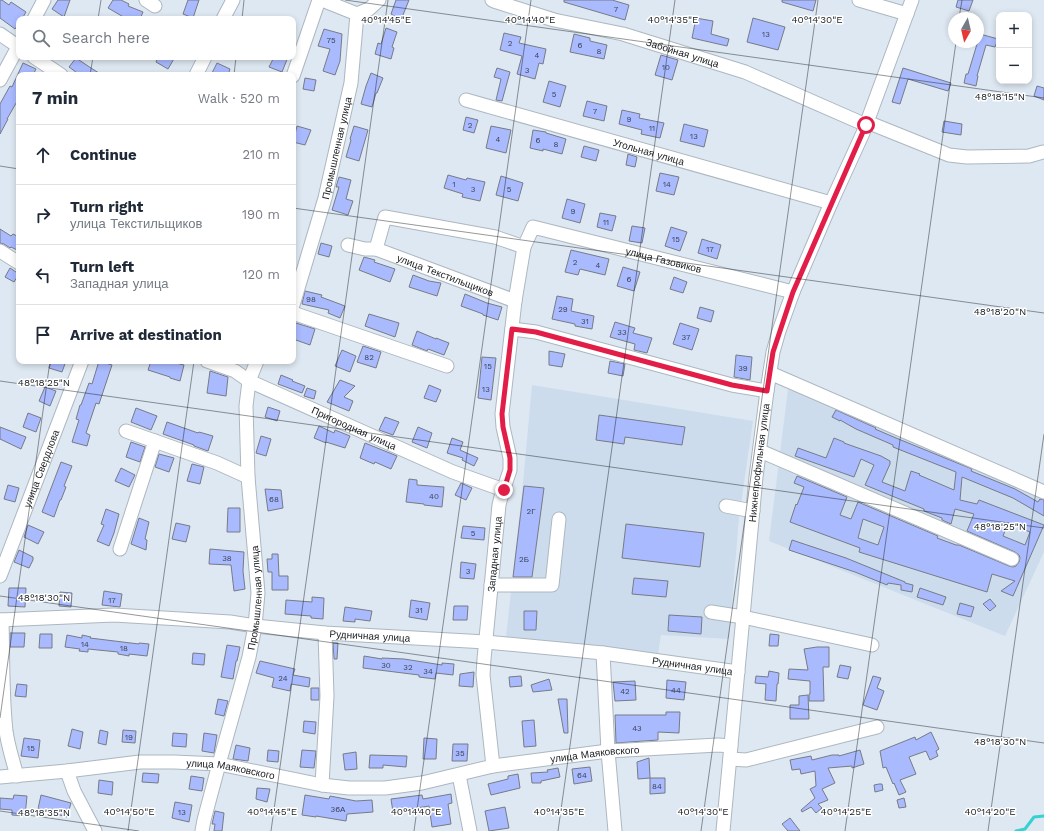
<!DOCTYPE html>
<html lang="en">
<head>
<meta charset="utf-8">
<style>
  body { margin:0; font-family:"Work Sans",sans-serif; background:#f2f2f3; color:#1f2937 }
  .controls { position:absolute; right:12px; top:12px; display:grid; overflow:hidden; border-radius:8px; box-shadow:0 2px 6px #0003 }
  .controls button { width:36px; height:36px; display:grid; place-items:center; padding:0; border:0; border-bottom:1px solid #e0e1e3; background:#fff; color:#1f2937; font:20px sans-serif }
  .compass { position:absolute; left:948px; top:12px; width:36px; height:36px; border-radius:50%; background:#fff; box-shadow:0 2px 6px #0003; rotate:188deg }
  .stop { position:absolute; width:12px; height:12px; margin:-9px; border:3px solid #e11d48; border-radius:50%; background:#fff }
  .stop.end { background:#e11d48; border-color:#fff; box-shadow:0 1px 4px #0008 }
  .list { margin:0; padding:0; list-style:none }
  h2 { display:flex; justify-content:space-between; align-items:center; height:52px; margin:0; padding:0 16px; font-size:17px }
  h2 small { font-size:13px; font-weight:400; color:#747a83 }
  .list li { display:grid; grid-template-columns:26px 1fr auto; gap:12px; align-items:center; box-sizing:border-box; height:60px; padding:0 16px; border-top:1px solid #e0e1e3 }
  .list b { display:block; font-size:15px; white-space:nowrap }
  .list p { margin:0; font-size:13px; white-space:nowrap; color:#747a83 }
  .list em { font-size:13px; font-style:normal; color:#747a83 }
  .icon { flex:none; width:22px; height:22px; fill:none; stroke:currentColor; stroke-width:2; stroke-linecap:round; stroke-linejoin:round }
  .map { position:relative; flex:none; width:1044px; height:831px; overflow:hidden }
  .search { position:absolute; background:#fff; box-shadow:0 2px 6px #0003; left:16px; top:16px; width:280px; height:44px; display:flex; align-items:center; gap:10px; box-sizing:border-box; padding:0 14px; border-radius:8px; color:#747a83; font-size:15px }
  .panel { position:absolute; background:#fff; box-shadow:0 2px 6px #0003; left:16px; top:72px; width:280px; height:292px; border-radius:8px }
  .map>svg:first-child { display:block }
  .built { fill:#ccdcec }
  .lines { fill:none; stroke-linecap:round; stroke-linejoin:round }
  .stream { stroke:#36d1d1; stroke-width:3 }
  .building { fill:#a9bafe; stroke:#777b86; fill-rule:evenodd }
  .minor-casing { stroke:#adb7c0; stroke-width:15 }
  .minor { stroke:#fff; stroke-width:13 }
  .route { stroke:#e11d48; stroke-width:5 }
  .ticks { fill:none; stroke:#171b1e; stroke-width:1; stroke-opacity:0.45 }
  .labels { text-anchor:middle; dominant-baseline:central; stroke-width:3; stroke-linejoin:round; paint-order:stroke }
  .number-label { font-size:8px; fill:#3c4356 }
  .street-label { font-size:10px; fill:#171b1e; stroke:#fff }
  .ticks-label { font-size:10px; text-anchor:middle; fill:#171b1e; stroke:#fff; stroke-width:3; stroke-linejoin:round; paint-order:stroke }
</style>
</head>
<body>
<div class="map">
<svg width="1044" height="831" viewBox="0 0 1044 831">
  <rect width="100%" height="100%" fill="#dee8f2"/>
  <path class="built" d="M532,385L753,421L739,518L729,639L661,635L658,654L506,637L523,483Z
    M788,389L1044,498V552L1005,636L769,541Z"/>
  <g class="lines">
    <path class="stream" d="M1016,831L1025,829L1034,817L1044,816"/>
  </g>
  <path class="building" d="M0,0H2L9,5L11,2L26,12L22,19H19V23L15,29L0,18Z
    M58,0H70L64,17L52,9Z
    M113,0H121L129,4L128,6L143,12L140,19H127L108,8Z
    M188,0H199L193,18L183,14Z
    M396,0H409L401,20L391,14Z
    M564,0H612L629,5L625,20L564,2Z
    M782,0H816L813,11L782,2Z
    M958,0H973L969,11L956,7Z
    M696,18L713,21L711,34L729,39L727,46L692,38Z
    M753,18L785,27L778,50L747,42Z
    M386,28L397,32L392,47L394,48L391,59L375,54L378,43L381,44Z
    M324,29L342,34L340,61L335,75L323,71L330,49L318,46Z
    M504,33L521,37L519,43L546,49L543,64L539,63L535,79L517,74L522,56L500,50Z
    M574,34L590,38V41L607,45L604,59L570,52Z
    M980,34L998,39L995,47L986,45L977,76H978L976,86L964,83L966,74H968Z
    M661,55L678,60L672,80L655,75Z
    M158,57H175L168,69L156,62Z
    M274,57H288L282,72L269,67Z
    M76,58L91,68L102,75H80L69,67Z
    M23,63L36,69L33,75H19V98L7,119H8L0,134V104L10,86L12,87Z
    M217,63L230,69L228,75H211Z
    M497,68L510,72L502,101L496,100L501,79L494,77Z
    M903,68L951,83L948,91L908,79L900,104L892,102Z
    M371,73L383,78L377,93H376L372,107L361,104L366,86Z
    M305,78L316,80L314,91L303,89Z
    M549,81L566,86L560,107L543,102Z
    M1037,86L1044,88V100L1034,96Z
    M587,101L607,106L604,121L583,116Z
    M622,110L640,114L639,118L664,123L660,138L641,134L642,130L619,124Z
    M466,117L478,120L474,133L463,130Z
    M944,121L962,124L961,135L942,132Z
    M684,124L708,130L704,147L680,141Z
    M297,126L311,130L305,145L293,142Z
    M354,126L368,130L359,161L346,157L351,140L350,139Z
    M491,126L511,130L506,153L486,148Z
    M533,130L546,132V133L566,139L562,154L543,149V151L530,148Z
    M584,146L599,150L596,161L581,157Z
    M628,154L637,157L635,167L626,165Z
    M660,173L679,177L674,195L656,191Z
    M448,175L466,180L467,178L485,182L480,201L462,197L463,194L444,188Z
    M501,176L523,183L518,201L496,195Z
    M339,177L351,180L346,199L353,201L348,215L332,210L339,187H336Z
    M567,199L585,204L580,223L562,218Z
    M600,213L616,216L612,231L597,227Z
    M632,226L645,228L642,243L629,241Z
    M671,227L687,232L680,251L665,246Z
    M0,229L11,236L13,234L19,237V251L11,247L10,248L4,244L0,243Z
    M702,239L721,245L717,259L698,253Z
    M321,243L332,246L329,257L318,254Z
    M571,250L609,259L605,275L580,269L578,275L565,272Z
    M364,257L375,260L374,262L395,269L390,282L359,270Z
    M623,267L640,272L634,291L617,286Z
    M10,268L19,274L14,282L5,277Z
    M413,275L429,281L441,283L437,296L409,287Z
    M674,277L687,282L683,293L670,289Z
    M305,291L322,295L321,297L345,306L340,318L328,313L329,310L302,304Z
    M465,294L487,303L502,307L498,320L483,315V314L461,306Z
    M557,296L573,299L571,311L594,316L592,329L575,326V324L552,319Z
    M700,307L714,311L711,322L697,318Z
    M369,314L399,323L395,337L365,326Z
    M615,322L635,328L633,333L652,338L647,353L634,350L635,344L610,337Z
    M296,323L315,329L310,345L293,339V332Z
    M680,323L699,329L692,350L673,344Z
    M417,331L436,339V338L449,343L444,355L428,349L427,351L412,345Z
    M363,346L381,352L376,368L357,362Z
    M342,350L356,356L350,372L335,366Z
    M549,351L565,354L562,367L549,365Z
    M736,355L752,357L750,380L734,377Z
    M482,357L496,358L491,400L478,398Z
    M52,361H66L62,372L49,368Z
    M99,361L112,365L99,404L96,403L86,433L90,435L87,446L72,442L79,420L76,419L80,405H81L89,383L92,384Z
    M151,361H168L184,365L180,381L170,378V377L148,370Z
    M610,361L625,364L623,376L608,373Z
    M210,371L228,377L226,396L207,393Z
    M281,375L293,380L292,381L305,386L302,393L278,384Z
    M340,380L355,386L344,397L353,401L349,411L327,402Z
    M429,385L441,390L436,402L424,398Z
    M45,387L56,391L50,406L39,401Z
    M307,388L316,391L314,399L304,396Z
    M268,407L280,411L277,421L265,417Z
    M136,408L157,416L151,430L131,422Z
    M836,410L876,428L875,429L896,438L972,469L971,471L1015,489L1038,502L1040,499L1044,500V516L1013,498L962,477L960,500L977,504L979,500L1044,525L1013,596L1001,591L1015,581L992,574L987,592L859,552L860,548L790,522L796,504L797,505L804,487L794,483L797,476L847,497L840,515L851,519L858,502L938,536L937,538L956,545H959L1009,566L1013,567L1016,566L1019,562L1020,558L1019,555L1015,552L967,531L974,514L955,509L951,524L942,520V518L924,511V509L865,485L874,465L861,459L854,477L795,456L798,448L826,458L834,438L844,442V443L881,456L890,461V464L882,482L905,491L911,471L920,474L919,475L954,490L956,472L893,447V445L856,429L840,420V421L832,417ZM863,519L884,527L878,545L858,538ZM1008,523L1030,532L1025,545L1003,536Z
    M28,413L41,418L36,432L23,427Z
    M599,415L685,427L682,445L625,437L624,444L596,440Z
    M385,417L399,422L393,435L379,430Z
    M167,422L198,433L199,432L213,436L208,451L194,446V445L163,434Z
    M319,426L334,433L335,430L350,436L345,448L326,442V443L314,438Z
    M0,427L26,437L21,449L0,439Z
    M418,427L432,433L427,448L412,442Z
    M261,436L271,439L266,456L256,453Z
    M452,438L463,442L460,450L478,458L474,466L462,460L463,458L447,453Z
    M131,442L145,447L140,462L126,457Z
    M365,443L397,456L391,469L375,462L374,464L360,458Z
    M159,454L174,458L169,472L155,467Z
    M61,462L72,466L64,486L66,487L61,500H60L54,517L42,512Z
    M192,464L204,467L200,484L187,481Z
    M121,468L135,475L129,487L115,481Z
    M409,479L417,480V485L444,487L442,507L424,505V504L406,502Z
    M461,483L472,488L466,500L455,495Z
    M8,485L19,488L15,502L4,499Z
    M524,486L544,488L532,577H513Z
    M265,489L281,490L283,508L268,511Z
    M228,508H240V532H227Z
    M106,509L119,514L114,533L109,546L97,541L104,525L101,524Z
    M139,518L149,522L145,539L147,540L146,550L131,544Z
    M176,523L190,526L186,542L172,539Z
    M626,524L704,533L700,567L622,558Z
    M28,525L44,532L38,544L24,537Z
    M463,526L485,528L484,540L461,538Z
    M792,540L846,558L905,582V583L913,585L912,592L901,590V585L888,583L887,585L855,572L789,550Z
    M210,549L244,552L243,571L245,589L234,591L231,565L209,564Z
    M19,550L33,557V560L29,568L14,562Z
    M272,554H278L279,576H288V590H272V572H268L267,559H272Z
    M461,562L476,564L474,579L460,578Z
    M634,578L668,581L666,597L632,594Z
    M9,588H26L25,607L8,606Z
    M920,588L946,597L943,605L917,597Z
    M104,591L122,594L120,607L102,605Z
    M60,592L72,593L71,607L59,606Z
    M312,597L324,598L323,619L311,618V616L285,614L286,600L312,602Z
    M990,599L996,606L990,611L983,604Z
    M411,600L430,603L427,620L409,617Z
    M960,603L974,607L971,617L957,614Z
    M454,606H468L467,620H453Z
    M345,607L372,611L370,621L355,619V622L343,621Z
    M524,611H537L536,630H524Z
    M669,615L702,617L701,634L668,631Z
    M10,633H25L24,647H10Z
    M40,634H52V648H39Z
    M770,634L779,635L778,646H769Z
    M67,635L82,638V635L91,637L90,638L139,644V643L149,644L147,656L129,654V656L118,654V652L88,649V652L79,651L80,649L65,647Z
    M333,643H338L337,659H334Z
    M227,645L240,647L237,661H236L233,679L221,677Z
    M817,647H829V667H823L824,701H809V694H810V681L788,679L789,669L808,670L804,649Z
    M193,653L205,654L204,665L192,664Z
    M364,656L382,659V658L404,659L442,665V663L454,664L453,675L436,673L435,679L419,677V675L363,668Z
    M260,661L295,669L293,675L310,678L309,687L291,684L290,691L272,687L274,678L256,673Z
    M840,665L851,667L848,679L837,677Z
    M769,671L779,673L778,684H777L776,701L765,700L766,684L755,683L756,676L768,677Z
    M474,672L473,687L459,686L460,674Z
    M521,676L522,686L510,687L509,677Z
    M873,676L881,678L877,688L884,691L877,710L863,705Z
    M549,679L552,690L533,692L531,685Z
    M667,680L686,682L684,700L666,698Z
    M635,681L636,700L615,701L613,682Z
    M17,684L27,685L26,697L15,696Z
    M311,688H319V700H311Z
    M808,695L809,719H790V705H799V696Z
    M218,699L228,701L224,716L215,714Z
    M558,699H567L568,733H564Z
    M666,712H680L679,733L658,732V740L616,743L615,715H666Z
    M534,720L536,746L524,747L522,721Z
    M304,721L316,722L315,734L303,732Z
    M72,729L83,732L80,749L68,746Z
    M100,730L108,732L106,745L98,743Z
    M123,730L136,731L135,743L122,742Z
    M931,732L939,749L936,751L938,756L930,760L926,751L909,757L916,774L900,780L906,792L899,795L894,783L893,784L886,767L883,768L880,751L915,737L916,740Z
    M173,733L187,734L186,747L172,746Z
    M204,733L217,735L214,753L202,751Z
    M24,738L40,740L38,758L21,756Z
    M424,738L437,739L436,759H423Z
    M453,744H468L467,761H452Z
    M236,745L250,748L248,761L233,759Z
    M268,750L279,751L278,762L267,761Z
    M302,750L316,751L314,768L300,767Z
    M860,750L864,764L852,768V766L828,768L835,783L822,789L828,800L818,804L822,808L816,813L811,807L802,812L801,810L815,798L810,789L816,786L815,771L801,774L800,769L792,770L790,760L811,756L812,760L832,755H839V756Z
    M356,752L357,769L345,770L343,754Z
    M370,755L407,756L406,767L383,765V768H369Z
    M649,758L650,778L638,779L637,762Z
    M590,767L592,781L574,784L572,769Z
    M558,768L560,777L541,781V783H532L531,773L548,772L547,770Z
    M143,773L159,774L158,783L142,782Z
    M518,774L520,788L491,795L488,784L508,779V776Z
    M191,776L204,778L202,791L189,789Z
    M650,778H665V793L650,794Z
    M99,780L113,782L112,795L98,793Z
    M879,784H882L883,790L875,792L874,785Z
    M257,788L270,789L267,802L256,799Z
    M451,794L452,803L448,804L451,824L432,827L429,806L393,812L391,799L422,795L423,799Z
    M14,795L27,796L25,816L12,815V810L0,809V798L13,799Z
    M41,795L71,803L67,817L38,809Z
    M305,795L329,799L330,796L356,801L372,800L373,812L347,814L346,821L316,816V817L302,815Z
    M904,798L906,807L899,808L897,800Z
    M175,802L192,805L189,822L172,818Z
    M505,807L509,828L489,831L485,811Z
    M215,811L224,813L222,831H214L215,824H212Z
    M790,818L800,831H788L782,824Z"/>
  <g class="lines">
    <g class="minor-casing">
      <g id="minor">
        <path d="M146,0L155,6"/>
        <path d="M322,0L357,14"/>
        <path id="s1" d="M492,0L494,1L554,20L623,34L745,72L866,125"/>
        <path d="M859,0L907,14"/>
        <path d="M34,19L44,0"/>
        <path d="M223,19L233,0"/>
        <path d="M0,34L19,47"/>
        <path d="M34,57L61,75"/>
        <path d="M196,75L205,57"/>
        <path d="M293,76L319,0"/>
        <path d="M0,80L19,45"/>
        <path id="s2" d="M466,100L831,203"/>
        <path d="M867,122L949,155L967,157L1029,156L1043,152"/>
        <path d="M348,245L365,249H376L385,217L495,237L524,247"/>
        <path id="s3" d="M376,249L515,301"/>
        <path d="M0,251L19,263"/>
        <path id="s4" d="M293,305L325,198L351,83L357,14L369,9L379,0"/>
        <path d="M293,313L447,366"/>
        <path d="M512,329L536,332L732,385L767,391"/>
        <path id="s5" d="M207,361L235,371L249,381L453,472L504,490"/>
        <path d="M770,373L1044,492"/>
        <path d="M126,431L217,463L248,477"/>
        <path d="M760,451L1012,559"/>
        <path d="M726,506L753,511"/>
        <path d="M120,549L155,441"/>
        <path id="s6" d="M0,576L82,361"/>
        <path d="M491,585H552L559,519"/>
        <path d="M711,612L743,617L872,645"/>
        <path id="s7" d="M0,620L114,615L230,622L255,626L325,633L486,642L603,653L738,672"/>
        <path d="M2,620C3,657 2,694 6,731C8,746 13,761 17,776"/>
        <path d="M603,653L608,751L615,831"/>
        <path d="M730,759L746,760L877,727"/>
        <path id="s8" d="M493,766L483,675L484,659L499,505L501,497L510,470V458L503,427L502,414L515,301L524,247L533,227L793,292"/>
        <path d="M67,771L74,791L95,831"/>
        <path d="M459,775L470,831"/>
        <path id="s9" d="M0,777L67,771L140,762H174L219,764L322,785L349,788H385L422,783L493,766L608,751L718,745L731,746"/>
        <path d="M322,785L327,696L325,633"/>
        <path id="s10" d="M202,831L204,820L219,764L249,657L255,626L258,593L248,477L246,406L249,381L257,361"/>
        <path id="s11" d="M723,831L756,477L767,391L773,352L779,331L793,292L831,203L863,133L912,0"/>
      </g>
    </g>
    <use href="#minor" class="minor"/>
  </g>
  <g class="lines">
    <path class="route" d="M504,490L510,470V458L503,427L502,414L512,329L536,332L732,385L767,391L773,352L793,292L866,125"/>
  </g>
  <path class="ticks" d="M345,0L1044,98M959,18L962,0M98,19L101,0M242,19L244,0M90,75L93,57M234,75L236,57M0,166L19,169M293,208L1044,313M0,381L1044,528M0,596L1044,743M0,718L50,361M0,811L139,831M128,831L194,361M271,831L388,0M414,831L531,0M558,831L675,0M701,831L818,0M845,831L956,42M988,831L1044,434"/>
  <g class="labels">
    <g class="number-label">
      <text x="616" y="9">7</text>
      <text x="766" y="34">13</text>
      <text x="331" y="40">75</text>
      <text x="510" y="43">2</text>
      <text x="580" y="45">6</text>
      <text x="599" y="51">8</text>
      <text x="537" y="55">4</text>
      <text x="666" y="67">10</text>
      <text x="527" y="70">3</text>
      <text x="554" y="94">5</text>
      <text x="595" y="111">7</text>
      <text x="629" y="119">9</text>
      <text x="470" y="125">2</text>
      <text x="652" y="128">11</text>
      <text x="694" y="136">13</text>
      <text x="498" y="139">4</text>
      <text x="538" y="140">6</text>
      <text x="556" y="144">8</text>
      <text x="454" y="184">1</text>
      <text x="667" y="184">14</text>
      <text x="473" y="189">3</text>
      <text x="509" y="189">5</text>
      <text x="573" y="211">9</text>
      <text x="606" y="222">11</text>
      <text x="676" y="239">15</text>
      <text x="710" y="249">17</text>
      <text x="575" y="262">2</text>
      <text x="598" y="265">4</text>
      <text x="629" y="279">6</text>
      <text x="311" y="299">98</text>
      <text x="563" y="309">29</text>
      <text x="585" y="321">31</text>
      <text x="622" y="332">33</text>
      <text x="686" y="337">37</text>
      <text x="369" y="357">82</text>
      <text x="488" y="366">15</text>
      <text x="743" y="368">39</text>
      <text x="486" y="389">13</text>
      <text x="434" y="496">40</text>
      <text x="274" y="499">68</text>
      <text x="531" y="511">2Г</text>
      <text x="473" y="533">5</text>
      <text x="227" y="558">38</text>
      <text x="524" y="559">2Б</text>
      <text x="468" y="571">3</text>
      <text x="112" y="600">17</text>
      <text x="419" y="610">31</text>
      <text x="85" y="644">14</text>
      <text x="124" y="648">18</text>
      <text x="386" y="665">30</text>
      <text x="408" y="667">32</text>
      <text x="428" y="671">34</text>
      <text x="283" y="678">24</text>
      <text x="676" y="690">44</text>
      <text x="625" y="691">42</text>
      <text x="637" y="728">43</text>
      <text x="129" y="737">19</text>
      <text x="31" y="748">15</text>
      <text x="460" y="753">35</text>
      <text x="582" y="775">64</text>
      <text x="657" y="786">84</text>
      <text x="338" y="809">36А</text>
      <text x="182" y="812">13</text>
    </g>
    <g class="street-label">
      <text stroke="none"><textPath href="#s1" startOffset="198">Забойная улица</textPath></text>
      <text stroke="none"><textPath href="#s4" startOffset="163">Промышленная улица</textPath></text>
      <text stroke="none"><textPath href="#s2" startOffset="190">Угольная улица</textPath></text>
      <text stroke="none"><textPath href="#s8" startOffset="681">улица Газовиков</textPath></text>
      <text stroke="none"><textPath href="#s3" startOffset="74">улица Текстильщиков</textPath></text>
      <text stroke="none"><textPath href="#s5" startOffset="162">Пригородная улица</textPath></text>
      <text stroke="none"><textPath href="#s11" startOffset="370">Нижнепрофильная улица</textPath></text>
      <text stroke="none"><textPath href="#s6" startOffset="115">улица Свердлова</textPath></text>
      <text stroke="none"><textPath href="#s8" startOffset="213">Западная улица</textPath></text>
      <text stroke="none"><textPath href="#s10" startOffset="240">Промышленная улица</textPath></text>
      <text stroke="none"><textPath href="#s7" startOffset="371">Рудничная улица</textPath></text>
      <text stroke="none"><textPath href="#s7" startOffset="695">Рудничная улица</textPath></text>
      <text stroke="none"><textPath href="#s9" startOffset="601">улица Маяковского</textPath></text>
      <text stroke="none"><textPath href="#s9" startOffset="232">улица Маяковского</textPath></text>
    </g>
  </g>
  <g class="ticks-label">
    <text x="386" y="23">40°14'45"E</text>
    <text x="530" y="23">40°14'40"E</text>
    <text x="673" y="23">40°14'35"E</text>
    <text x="817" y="23">40°14'30"E</text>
    <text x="1000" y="100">48°18'15"N</text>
    <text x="1000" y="315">48°18'20"N</text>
    <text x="44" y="386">48°18'25"N</text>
    <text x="1000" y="530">48°18'25"N</text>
    <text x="44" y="601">48°18'30"N</text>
    <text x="1000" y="745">48°18'30"N</text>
    <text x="129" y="815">40°14'50"E</text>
    <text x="272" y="815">40°14'45"E</text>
    <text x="416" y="815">40°14'40"E</text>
    <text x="559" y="815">40°14'35"E</text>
    <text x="703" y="815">40°14'30"E</text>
    <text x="846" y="815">40°14'25"E</text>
    <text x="990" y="815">40°14'20"E</text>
    <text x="44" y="816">48°18'35"N</text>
  </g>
</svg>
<div class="controls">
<button>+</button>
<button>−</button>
</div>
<svg class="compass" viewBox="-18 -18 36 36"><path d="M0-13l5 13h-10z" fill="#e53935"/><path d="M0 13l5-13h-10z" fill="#747a83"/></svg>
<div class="stop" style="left:866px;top:125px"></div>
<div class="stop end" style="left:504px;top:490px"></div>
<div class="search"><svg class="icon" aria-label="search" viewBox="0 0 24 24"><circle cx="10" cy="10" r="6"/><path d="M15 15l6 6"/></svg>Search here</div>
<section class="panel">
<h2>7 min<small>Walk · 520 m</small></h2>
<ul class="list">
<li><svg class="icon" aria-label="ahead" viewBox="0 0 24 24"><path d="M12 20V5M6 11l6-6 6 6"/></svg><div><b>Continue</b></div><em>210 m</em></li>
<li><svg class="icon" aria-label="right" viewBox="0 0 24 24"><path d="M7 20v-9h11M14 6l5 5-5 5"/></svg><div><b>Turn right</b><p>улица Текстильщиков</p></div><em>190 m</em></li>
<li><svg class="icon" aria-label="left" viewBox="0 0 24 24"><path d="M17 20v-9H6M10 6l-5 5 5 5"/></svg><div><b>Turn left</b><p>Западная улица</p></div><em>120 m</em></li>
<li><svg class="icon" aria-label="arrive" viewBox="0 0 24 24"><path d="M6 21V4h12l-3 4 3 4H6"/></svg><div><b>Arrive at destination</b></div></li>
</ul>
</section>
</div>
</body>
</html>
